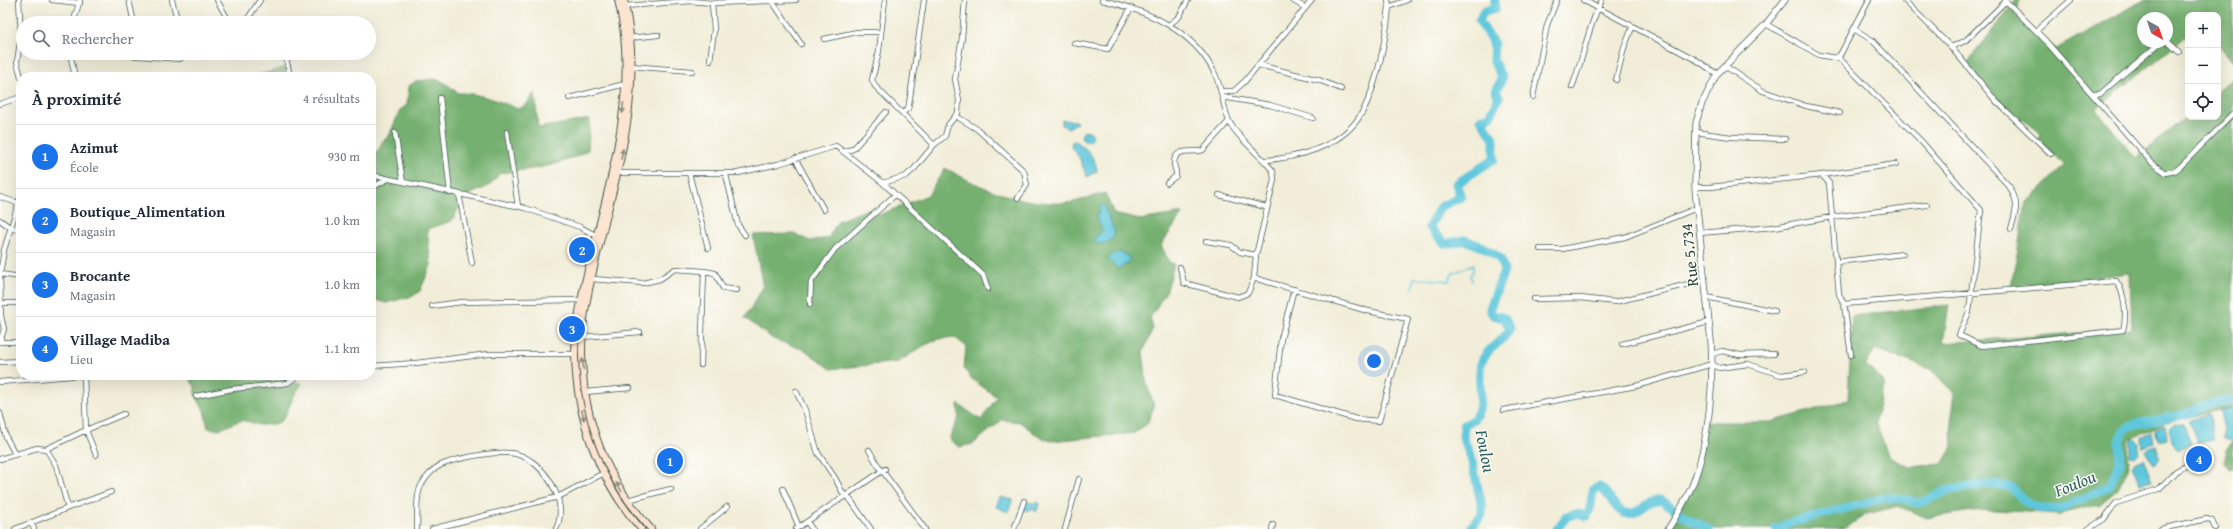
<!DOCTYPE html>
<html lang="fr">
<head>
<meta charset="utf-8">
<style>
  body { margin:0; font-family:"Gentium Book Plus",serif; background:#f6f6f7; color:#1f2937 }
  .controls { position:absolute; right:12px; top:12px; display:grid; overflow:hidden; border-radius:8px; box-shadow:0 4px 16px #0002 }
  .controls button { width:36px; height:36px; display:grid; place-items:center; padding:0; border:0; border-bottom:1px solid #e0e1e3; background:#fff; color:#1f2937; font:20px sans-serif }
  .compass { position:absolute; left:2137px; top:12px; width:36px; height:36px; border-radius:50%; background:#fff; box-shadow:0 4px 16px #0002; rotate:140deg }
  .you { position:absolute; left:1374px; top:361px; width:14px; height:14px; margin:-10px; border:3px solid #fff; border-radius:50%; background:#1a73e8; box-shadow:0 0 0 6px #1a73e833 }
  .badge { display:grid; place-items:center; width:26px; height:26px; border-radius:50%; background:#1a73e8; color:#fff; font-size:13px; font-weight:700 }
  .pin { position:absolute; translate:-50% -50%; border:2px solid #fff; box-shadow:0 1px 4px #0006 }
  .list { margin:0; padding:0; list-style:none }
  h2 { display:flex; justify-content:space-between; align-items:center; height:52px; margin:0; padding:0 16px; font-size:17px }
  h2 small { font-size:13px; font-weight:400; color:#747a83 }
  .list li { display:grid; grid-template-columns:26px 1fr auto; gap:12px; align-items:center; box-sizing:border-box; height:64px; padding:0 16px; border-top:1px solid #e0e1e3 }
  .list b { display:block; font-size:15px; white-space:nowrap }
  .list p { margin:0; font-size:13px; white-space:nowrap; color:#747a83 }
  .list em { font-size:13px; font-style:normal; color:#747a83 }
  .icon { flex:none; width:22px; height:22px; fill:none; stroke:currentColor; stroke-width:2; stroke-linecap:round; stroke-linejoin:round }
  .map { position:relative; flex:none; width:2233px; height:529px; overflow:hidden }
  .search { position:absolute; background:#fff; box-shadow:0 4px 16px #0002; left:16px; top:16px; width:360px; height:44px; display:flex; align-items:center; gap:10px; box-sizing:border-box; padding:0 14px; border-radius:22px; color:#747a83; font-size:15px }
  .panel { position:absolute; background:#fff; box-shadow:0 4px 16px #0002; left:16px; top:72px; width:360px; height:308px; border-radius:16px }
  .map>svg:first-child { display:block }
  .forest { fill:#75b06f; stroke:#4a7652; fill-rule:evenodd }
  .water { fill:#5fc7dc; stroke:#3f8288 }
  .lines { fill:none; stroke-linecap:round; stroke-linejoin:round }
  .stream { stroke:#5fc7dc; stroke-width:1.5 }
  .river { stroke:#5fc7dc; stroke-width:9 }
  .minor-casing { stroke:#3e574d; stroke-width:6 }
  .tertiary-casing { stroke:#3e574d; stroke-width:7 }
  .secondary-casing { stroke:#3e574d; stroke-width:8 }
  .minor { stroke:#fff; stroke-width:4.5 }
  .tertiary { stroke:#fff; stroke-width:5.5 }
  .secondary { stroke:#fde4d1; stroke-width:6 }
  .oneway { fill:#8e9082 }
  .labels { text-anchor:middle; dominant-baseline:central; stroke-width:3; stroke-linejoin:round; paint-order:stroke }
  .street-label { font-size:16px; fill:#1f3d34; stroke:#fdfcf7 }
  .water-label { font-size:17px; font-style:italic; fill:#2f605e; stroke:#fdfcf7 }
</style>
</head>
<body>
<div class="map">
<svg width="2233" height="529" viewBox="0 0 2233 529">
  <rect width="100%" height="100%" fill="#fdfcf7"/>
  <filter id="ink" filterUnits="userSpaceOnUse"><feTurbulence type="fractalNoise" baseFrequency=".025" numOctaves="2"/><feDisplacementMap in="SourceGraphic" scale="8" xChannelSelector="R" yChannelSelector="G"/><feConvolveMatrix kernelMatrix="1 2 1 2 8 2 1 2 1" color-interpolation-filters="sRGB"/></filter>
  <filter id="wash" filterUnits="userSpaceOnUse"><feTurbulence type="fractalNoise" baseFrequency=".012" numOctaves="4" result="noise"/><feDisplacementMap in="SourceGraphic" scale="16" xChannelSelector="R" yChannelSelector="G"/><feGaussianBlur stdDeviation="0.9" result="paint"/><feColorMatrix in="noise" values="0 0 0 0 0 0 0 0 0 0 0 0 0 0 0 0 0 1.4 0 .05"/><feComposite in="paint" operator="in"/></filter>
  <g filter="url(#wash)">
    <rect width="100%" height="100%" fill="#f1edd8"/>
    <path class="forest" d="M2016,0H2020L2015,15L2056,49L2144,0L2233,1V62L2218,44V15H2188V34L2096,109L2136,158L2188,115V117H2218V90L2233,78V407L2167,422L2133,437L2128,440L2127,449L2129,460L2126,473L2118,489L2099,505L2059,514L1995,510L1971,511L1927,518L1898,506L1867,514L1843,529H1674L1670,526L1690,490L1707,422H1771L1848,400L1852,316L1949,305L1943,343L2132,329L2130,273L2011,287L2026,203L2065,165L2038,140L2041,134L1991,95L1967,63ZM2143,18H2167V42H2143ZM1875,349L1930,369L1954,393L1951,416L1953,446L1942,464L1910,467L1889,457L1875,422L1884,383L1866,365Z
      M291,66L290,77H250Z
      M435,79L444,82L458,93C475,92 503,102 518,109L526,105L535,92L538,128L590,119L588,150C560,167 532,169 500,173L489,186L464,197L452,221L427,229L431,265L420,291L413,296L386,303L371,298V157L379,150L382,142L389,136L400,110L407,105L409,86L416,81Z
      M945,168C982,189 1022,205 1066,203C1079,202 1093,196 1105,193L1114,214L1140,220L1183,213L1161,245L1169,262L1174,264L1167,290L1150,318L1153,328L1143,352L1147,385L1154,406L1147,424L1134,433L1051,441L1038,436L1020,422L1002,420L973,444L959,447L949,439L959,417L958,404L981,420L997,397L973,380L964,369L966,346L954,337L939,339L925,345L898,362L831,369L805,350L773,339L745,318L763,287L753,235L794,234L810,241L828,238L838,221L868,209L879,215L928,195Z
      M186,375H291L292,379L302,384C299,389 293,396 291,402C283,422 284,424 261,425C254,425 246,419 240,421C226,425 222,432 208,428L204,410L195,395V386Z
      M2233,440V468H2230L2224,463L2227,450Z"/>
    <path class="water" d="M1062,120L1076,121L1077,123L1068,128L1062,125Z
      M1081.5 136a5.5 5.5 0 1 1 11 0a5.5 5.5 0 1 1-11 0Z
      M1074,141C1086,147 1096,158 1097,171L1087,177L1079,157L1071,147L1072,142Z
      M1103,204L1114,229V237L1106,243L1096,244L1094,239L1103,230L1096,218L1101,205Z
      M1120,252L1129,257V262L1118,269L1108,258L1112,254Z
      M2233,408V436L2230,441L2223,437C2226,430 2221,419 2220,410Z
      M2209,414L2214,440L2198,443L2188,421Z
      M2175,424L2184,425L2191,443L2178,450L2174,447L2169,429Z
      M2165,425L2167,438L2158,440L2155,429Z
      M2152,431L2154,443L2143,447L2142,437Z
      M2134,437L2139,442L2138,452L2134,457L2130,455V441Z
      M2156,445L2161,460L2154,465L2145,451Z
      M2143,459L2152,480L2141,483L2132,466L2134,463Z
      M1000,497L1013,500L1008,512L996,507Z
      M1024,502L1040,503L1036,512L1033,509L1021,511Z"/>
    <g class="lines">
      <path class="stream" d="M1413,288L1414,278L1449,281L1452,274L1473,264V272L1470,275L1472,281"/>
      <path class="river" d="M1473,529L1472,526L1482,515V506L1471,458L1463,437L1464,425C1490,417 1476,383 1481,364C1486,347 1503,343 1510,329L1505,319C1497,314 1492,319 1490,308L1504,271L1500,258L1485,248L1465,240L1445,244L1429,227L1440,207L1461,197L1456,184L1494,159V139L1481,119L1490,116L1499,97L1496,91L1502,78L1493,60L1494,44L1479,21L1484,11L1495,9V0
        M1557,529L1567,516L1576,514L1586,516C1593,509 1590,499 1594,489L1599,487C1611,492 1615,518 1633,513C1638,512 1642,507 1646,505C1650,502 1656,501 1661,500L1692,521L1709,529
        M1776,529L1790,523L1884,498H1902L1916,503L1927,501L1945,491L1989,484L2011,487L2025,502L2041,509L2064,508L2109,486L2121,461L2119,441L2124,431L2131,425L2185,414L2216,402L2233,400"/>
    </g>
  </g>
  <g filter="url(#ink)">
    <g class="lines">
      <g class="minor-casing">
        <path id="minor" d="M19,0L21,35L17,62L21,77
          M52,0L80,3
          M129,0L134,23
          M172,0L178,23
          M217,0L230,23
          M885,0L879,51L872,80L875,86L934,145
          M1102,0C1148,11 1194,30 1215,74C1222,89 1223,107 1229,121C1237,138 1262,156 1273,171L1274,180L1256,255L1254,278L1368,311L1408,319L1379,421L1356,419L1275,395L1281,339L1294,289
          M1292,0L1304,7
          M1388,0L1389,7
          M1583,0L1698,61L1717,74
          M1904,0L1951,47L1996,101L2051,154
          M2005,0L2044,39L2151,162L2165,173L2175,171L2180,167L2233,114
          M772,1L801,44
          M625,6L691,1L712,3L796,0
          M73,23L80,0
          M245,23L260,0
          M1170,24L1179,17L1188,0
          M1766,24L1819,55L1835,58L1840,55L1869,0
          M1854,29L1872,40L2009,186C2020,204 2016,210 2011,229
          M2036,31L2071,0
          M630,38L658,35
          M824,39L857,32H881
          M2167,41L2179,52
          M1074,43L1108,49L1131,8
          M1951,47L1965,41L2006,1
          M70,53L75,77
          M99,53L180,59
          M185,53V54
          M285,53L290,77
          M710,61L714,30L712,3
          M1259,65L1319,80L1341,89
          M630,66L692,71
          M1725,66L1763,91L1806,106L1840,113
          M1616,80L1624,48L1632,28
          M1572,87C1584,58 1587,28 1602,0
          M1221,91H1234L1245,81L1312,0
          M2092,94H2100L2161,42
          M1222,97L1270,105L1313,118
          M1533,97L1547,25L1557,0
          M440,98L450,193
          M569,98L625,84
          M0,104L21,97
          M902,113L908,109L909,104L924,0
          M956,116L977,129L1024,171L1027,185L1018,198
          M507,132L518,206
          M1695,132L1731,137L1785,139
          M395,133L403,182
          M845,151L853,149L886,112
          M795,158L824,210
          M1265,160C1298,158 1338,147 1358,119C1376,93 1386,39 1389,7L1407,0
          M619,173H738L778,164L836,146L883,183L983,275L988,289
          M689,173L708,248
          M371,175L525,208L580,227L597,236
          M726,175L738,225L745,235
          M1822,175L1829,183L1839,294L1844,304L2116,281C2125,292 2127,317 2123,330L1982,346L1959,335L1969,312L1981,210L1921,141L1838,57
          M883,183L906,176L914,169L934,145L945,136L948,125L958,113L959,100L955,79L962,38L965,0
          M1167,183L1176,176C1177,171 1174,168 1174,163C1175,146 1194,154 1203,150L1229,121
          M1695,187H1710L1822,175L1896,164
          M371,188L388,179
          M459,194L472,263
          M1219,195L1266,207
          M0,197L21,204
          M0,220L11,228L21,231
          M1699,233L1774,227L1832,217L1927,205
          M1206,241L1231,245L1240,252L1256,255
          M1540,249H1562L1625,237L1697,208
          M1836,262L1903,254
          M1180,267L1184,283L1238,297L1248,293L1254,278
          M704,271L715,273L723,288L737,290
          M0,274L21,277
          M592,279L643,283L660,279L675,269L704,271L701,365
          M1706,297L1775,311
          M1534,299L1580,298L1615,302L1705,280
          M1,303H21
          M810,304L811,282L835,249L895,195
          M1844,304L1851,355
          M432,306L462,302L581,300
          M583,337L640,332
          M0,342L4,329L1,316L0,274L4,250L21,195
          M1,342H21
          M1622,344L1709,322
          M1712,354L1722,351L1740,355L1774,354
          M0,362L21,361
          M371,366L416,363L489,354H575
          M0,382L84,375L86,430L124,414
          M796,391L805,410L818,453L835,478L845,497
          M585,392L630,388
          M196,396L232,389L288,383L298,375
          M1503,410L1636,386L1712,364L1719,368L1748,364L1781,375L1805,372
          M0,413L6,437L15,454
          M869,450L882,472
          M0,459L37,448L46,449L86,430L96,455
          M884,473L925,529
          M783,489L799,527
          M847,495L871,529
          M627,500L671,489
          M68,508L111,492
          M807,522L812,529
          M31,523L34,529
          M15,529L68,508L56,465L46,449
          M417,529C418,516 415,495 422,484C426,477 434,468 441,465C457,458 498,450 516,454C544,461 570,502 556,529
          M432,529L558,497L604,473
          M700,529L727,507
          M796,529L885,469
          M1014,529L1024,501
          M1065,529L1079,479
          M1272,529L1273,525
          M2088,529L2104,519L2116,503L2159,489L2176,471L2186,466
          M2160,529L2207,519L2212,521L2215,528"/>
      </g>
      <g class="tertiary-casing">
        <path id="tertiary" d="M1668,529C1679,512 1689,496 1695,478C1709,438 1714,382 1711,341L1695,189L1696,123L1702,103L1717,74L1766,24L1785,0"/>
      </g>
      <g class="secondary-casing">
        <path id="secondary" d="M618,0C638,80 615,164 595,242C586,278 575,317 575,355C576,419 599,481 641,529
          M624,0C649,105 606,199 587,300C571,384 594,466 651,529"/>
      </g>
      <use href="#minor" class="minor"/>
      <use href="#tertiary" class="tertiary"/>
      <use href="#secondary" class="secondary"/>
    </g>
    <defs><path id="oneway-solid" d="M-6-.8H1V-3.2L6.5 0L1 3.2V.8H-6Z"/></defs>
    <g class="oneway">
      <use href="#oneway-solid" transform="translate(623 108) rotate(95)"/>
      <use href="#oneway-solid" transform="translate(622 154) rotate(-79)"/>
      <use href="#oneway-solid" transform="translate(583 364) rotate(-95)"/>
      <use href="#oneway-solid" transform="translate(583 415) rotate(78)"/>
      <use href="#oneway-solid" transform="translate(619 487) rotate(-121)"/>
    </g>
  </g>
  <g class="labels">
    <g class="street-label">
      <text transform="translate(1689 255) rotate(-96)">Rue 5.734</text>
    </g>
    <g class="water-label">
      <text transform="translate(1486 451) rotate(79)">Foulou</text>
      <text transform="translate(2075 483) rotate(-22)">Foulou</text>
    </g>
  </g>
</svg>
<div class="controls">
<button>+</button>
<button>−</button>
<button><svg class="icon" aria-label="locate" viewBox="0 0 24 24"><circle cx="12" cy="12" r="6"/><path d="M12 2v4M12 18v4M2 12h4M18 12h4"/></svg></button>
</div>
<svg class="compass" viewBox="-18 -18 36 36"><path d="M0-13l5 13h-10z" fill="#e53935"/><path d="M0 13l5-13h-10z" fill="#747a83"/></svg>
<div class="you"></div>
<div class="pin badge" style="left:670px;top:461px">1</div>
<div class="pin badge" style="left:582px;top:250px">2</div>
<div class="pin badge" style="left:572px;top:329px">3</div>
<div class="pin badge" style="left:2199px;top:459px">4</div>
<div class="search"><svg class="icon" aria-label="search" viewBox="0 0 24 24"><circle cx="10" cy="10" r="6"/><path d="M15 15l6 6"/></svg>Rechercher</div>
<section class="panel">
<h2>À proximité<small>4 résultats</small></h2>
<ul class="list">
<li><span class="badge">1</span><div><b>Azimut</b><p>École</p></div><em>930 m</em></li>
<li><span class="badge">2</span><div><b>Boutique_Alimentation</b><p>Magasin</p></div><em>1.0 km</em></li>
<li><span class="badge">3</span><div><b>Brocante</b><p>Magasin</p></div><em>1.0 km</em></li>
<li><span class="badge">4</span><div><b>Village Madiba</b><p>Lieu</p></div><em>1.1 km</em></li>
</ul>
</section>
</div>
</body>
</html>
